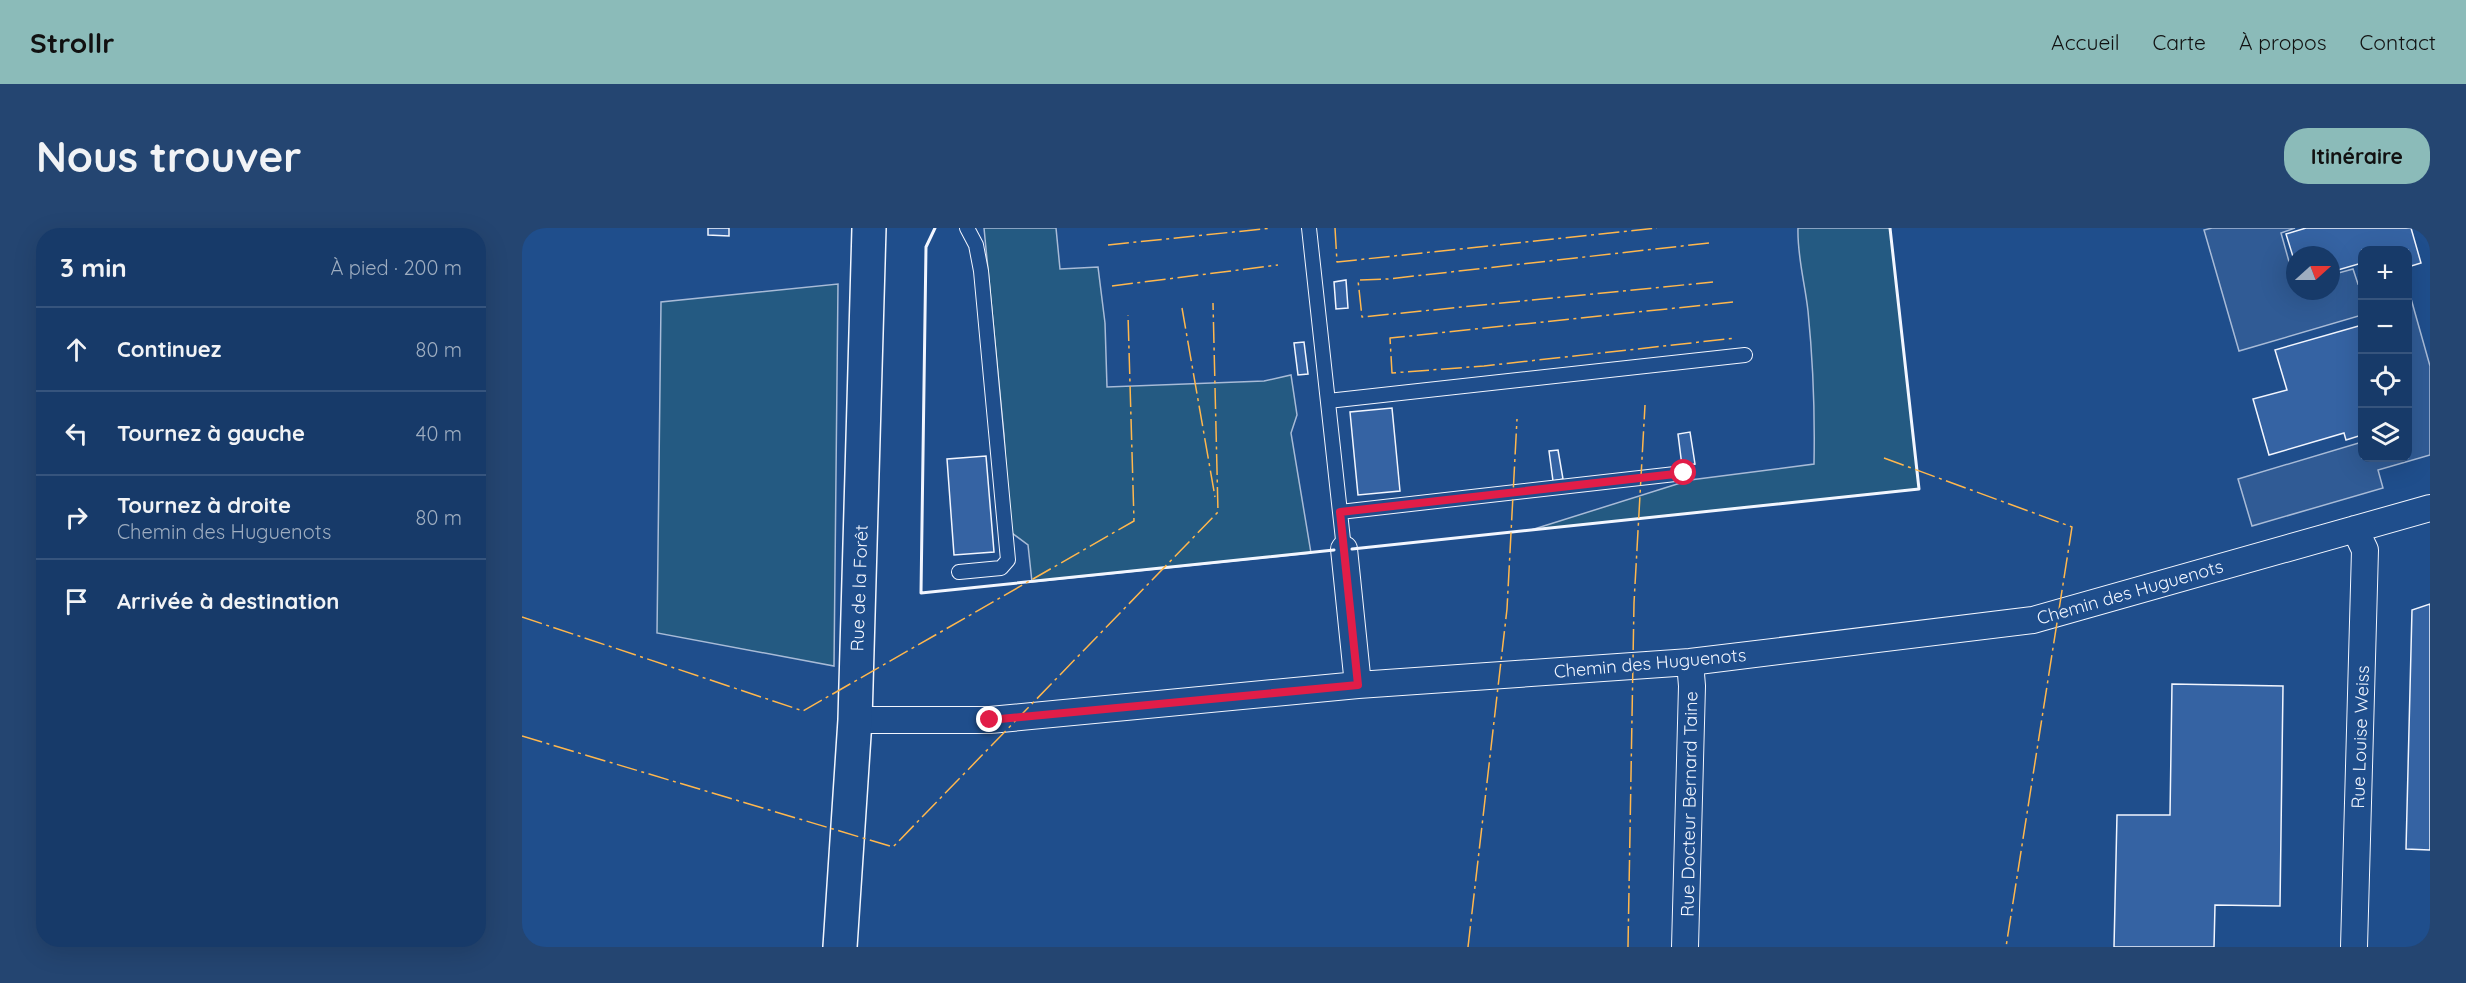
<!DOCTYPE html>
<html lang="fr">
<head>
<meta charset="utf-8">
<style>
  body { margin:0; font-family:Quicksand,sans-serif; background:#244571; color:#f1f3f6 }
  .controls { position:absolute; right:18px; top:18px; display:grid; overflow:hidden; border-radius:12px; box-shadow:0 6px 24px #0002 }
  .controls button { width:54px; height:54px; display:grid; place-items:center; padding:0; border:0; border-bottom:2px solid #36547d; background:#173a69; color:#f1f3f6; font:30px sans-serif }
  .compass { position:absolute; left:1764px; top:18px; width:54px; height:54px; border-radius:50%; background:#173a69; box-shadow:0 6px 24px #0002; rotate:69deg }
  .stop { position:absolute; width:18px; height:18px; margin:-14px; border:4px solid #e11d48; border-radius:50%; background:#fff }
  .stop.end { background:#e11d48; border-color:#fff; box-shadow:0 2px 6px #0008 }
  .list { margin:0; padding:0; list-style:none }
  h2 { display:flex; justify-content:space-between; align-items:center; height:78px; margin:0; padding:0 24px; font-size:26px }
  h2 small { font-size:20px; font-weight:400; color:#9eadc0 }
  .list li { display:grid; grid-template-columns:39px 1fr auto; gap:18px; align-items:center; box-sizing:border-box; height:84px; padding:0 24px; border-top:2px solid #36547d }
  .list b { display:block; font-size:22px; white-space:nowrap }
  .list p { margin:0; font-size:20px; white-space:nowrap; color:#9eadc0 }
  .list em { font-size:20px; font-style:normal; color:#9eadc0 }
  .icon { flex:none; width:33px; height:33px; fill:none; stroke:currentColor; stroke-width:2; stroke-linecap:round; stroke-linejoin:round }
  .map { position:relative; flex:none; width:1908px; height:719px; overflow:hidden; border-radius:24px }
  header { display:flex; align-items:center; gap:36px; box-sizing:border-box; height:84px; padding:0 30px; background:#8bbbb9; color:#111 }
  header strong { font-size:28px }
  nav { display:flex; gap:33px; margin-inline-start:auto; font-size:21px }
  .intro { display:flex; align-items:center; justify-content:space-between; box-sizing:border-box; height:144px; padding:0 36px }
  h1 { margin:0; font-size:42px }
  .button { padding:15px 27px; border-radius:24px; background:#8bbbb9; color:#111; font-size:21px; font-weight:700 }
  main { display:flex; gap:36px; padding:0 36px }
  aside { flex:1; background:#173a69; border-radius:24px; box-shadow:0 6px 24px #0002 }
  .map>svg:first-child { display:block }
  .green { fill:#245a82; stroke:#a8bbd7; stroke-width:1.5 }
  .parking { fill:#305b95; stroke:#a8bbd7; stroke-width:1.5 }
  .building { fill:#3563a3; stroke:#f2f6ff; stroke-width:1.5 }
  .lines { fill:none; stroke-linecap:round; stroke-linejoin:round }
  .lane-casing { stroke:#f2f6ff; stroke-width:16 }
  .street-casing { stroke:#f2f6ff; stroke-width:28 }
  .secondary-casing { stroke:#f2f6ff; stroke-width:36 }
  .lane { stroke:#1f4e8c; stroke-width:14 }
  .street { stroke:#1f4e8c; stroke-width:26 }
  .secondary { stroke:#1f4e8c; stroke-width:33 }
  .wall { stroke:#f2f6ff; stroke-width:3 }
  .power { stroke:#ffb74d; stroke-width:1.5; stroke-dasharray:21 4.5 3 4.5; stroke-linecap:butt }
  .route { stroke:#e11d48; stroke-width:8 }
  .labels { text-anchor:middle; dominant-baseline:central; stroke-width:4.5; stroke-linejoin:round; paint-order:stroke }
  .street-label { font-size:18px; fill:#f2f6ff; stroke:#1f4e8c }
</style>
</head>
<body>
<header>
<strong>Strollr</strong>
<nav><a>Accueil</a><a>Carte</a><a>À propos</a><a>Contact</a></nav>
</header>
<div class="intro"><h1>Nous trouver</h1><a class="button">Itinéraire</a></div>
<main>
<aside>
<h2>3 min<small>À pied · 200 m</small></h2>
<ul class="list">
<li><svg class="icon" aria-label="ahead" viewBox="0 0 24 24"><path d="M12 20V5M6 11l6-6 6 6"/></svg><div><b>Continuez</b></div><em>80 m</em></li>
<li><svg class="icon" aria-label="left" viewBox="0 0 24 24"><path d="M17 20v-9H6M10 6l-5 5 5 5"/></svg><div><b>Tournez à gauche</b></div><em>40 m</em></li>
<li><svg class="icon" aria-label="right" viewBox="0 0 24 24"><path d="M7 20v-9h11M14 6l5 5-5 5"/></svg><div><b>Tournez à droite</b><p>Chemin des Huguenots</p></div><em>80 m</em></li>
<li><svg class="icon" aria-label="arrive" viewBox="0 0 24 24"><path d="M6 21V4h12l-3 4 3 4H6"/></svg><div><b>Arrivée à destination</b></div></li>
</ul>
</aside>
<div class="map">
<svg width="1908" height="719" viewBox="0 0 1908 719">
  <rect width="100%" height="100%" fill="#1f4e8c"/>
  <path class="green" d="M462,0H534L538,41L576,39L583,95L585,159L742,153L769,147L775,187L769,205L789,325L510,354L506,317L490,305L487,290L482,207Z
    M1276,0H1368L1397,261L1009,302L1168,252L1292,236C1293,185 1291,133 1286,83C1283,55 1275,28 1276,0Z
    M316,56L312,438L135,405L139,74Z"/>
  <path class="parking" d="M1690,0H1773L1759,5L1773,55V63H1809V47L1831,41L1836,56L1840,55V87L1717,123L1682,2Z
    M1886,60L1908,138V227L1856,242L1861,260L1730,298L1716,251L1840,214V230H1886Z"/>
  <path class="building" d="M186,0H207V8L186,7Z
    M1784,0H1889L1899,35L1886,39V22H1840V35L1809,44V27H1773V35L1764,6Z
    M824,52L826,80L814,81L812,54Z
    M1840,97V207L1824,212L1822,205L1747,227L1731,171L1765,162L1753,122Z
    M782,114L786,146L776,147L772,115Z
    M870,180L878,263L836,267L828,184Z
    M1168,204L1173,236L1160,238L1156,206Z
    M1036,222L1041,251L1031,253L1027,223Z
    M464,228L472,324L432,327L425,231Z
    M1908,376V622L1884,621L1890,382Z
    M1650,456L1761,458L1758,678L1693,677L1692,719H1592L1595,587H1648Z"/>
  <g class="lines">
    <g class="lane-casing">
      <path id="lane" d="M787,0L822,321
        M806,173L1223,127
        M818,284L1162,245
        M437,344L479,340L486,332L459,43L454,17L445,0"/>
    </g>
    <g class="street-casing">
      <path id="street" d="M822,321L836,457
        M333,492H468L836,457L1168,434L1511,392L1908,280
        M1163,719L1170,458L1168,434
        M1832,719L1843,322L1833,301"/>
    </g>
    <g class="secondary-casing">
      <path id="secondary" d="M318,719L333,492L347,0"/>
    </g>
    <use href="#lane" class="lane"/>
    <use href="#street" class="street"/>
    <use href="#secondary" class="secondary"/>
    <path class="wall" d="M413,0L404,19L399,365L812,322
      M830,321L1397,261L1368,0"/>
    <path class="power" d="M813,0L815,34L1135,0
      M1187,15L866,51L836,52L840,89L1191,54
      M586,17L750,0
      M590,58L756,37
      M1211,74L868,110L870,145L962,138L1214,110
      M660,80L693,269
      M1362,230L1550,299L1484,719
      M0,389L281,483L612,293L606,87
      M0,508L371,619L696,284L691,75
      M946,719L985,381L995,191
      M1106,719L1112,375L1123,177"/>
  </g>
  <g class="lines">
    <path class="route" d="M468,492L836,457L818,284L1162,245"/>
  </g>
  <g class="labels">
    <g class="street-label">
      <text transform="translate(337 360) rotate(-88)">Rue de la Forêt</text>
      <text transform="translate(1608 364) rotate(-16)">Chemin des Huguenots</text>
      <text transform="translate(1128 435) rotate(-5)">Chemin des Huguenots</text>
      <text transform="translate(1838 509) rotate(-88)">Rue Louise Weiss</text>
      <text transform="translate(1167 576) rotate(-89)">Rue Docteur Bernard Taine</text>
    </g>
  </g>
</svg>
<div class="controls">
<button>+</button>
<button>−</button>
<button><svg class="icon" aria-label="locate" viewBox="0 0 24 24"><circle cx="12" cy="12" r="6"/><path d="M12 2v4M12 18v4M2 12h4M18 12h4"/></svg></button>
<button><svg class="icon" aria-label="layers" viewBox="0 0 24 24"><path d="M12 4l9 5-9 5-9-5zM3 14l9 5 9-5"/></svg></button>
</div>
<svg class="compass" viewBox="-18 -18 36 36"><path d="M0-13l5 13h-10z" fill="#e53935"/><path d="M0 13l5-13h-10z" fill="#9eadc0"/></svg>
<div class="stop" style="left:1162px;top:245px"></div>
<div class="stop end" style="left:468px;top:492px"></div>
</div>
</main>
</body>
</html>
